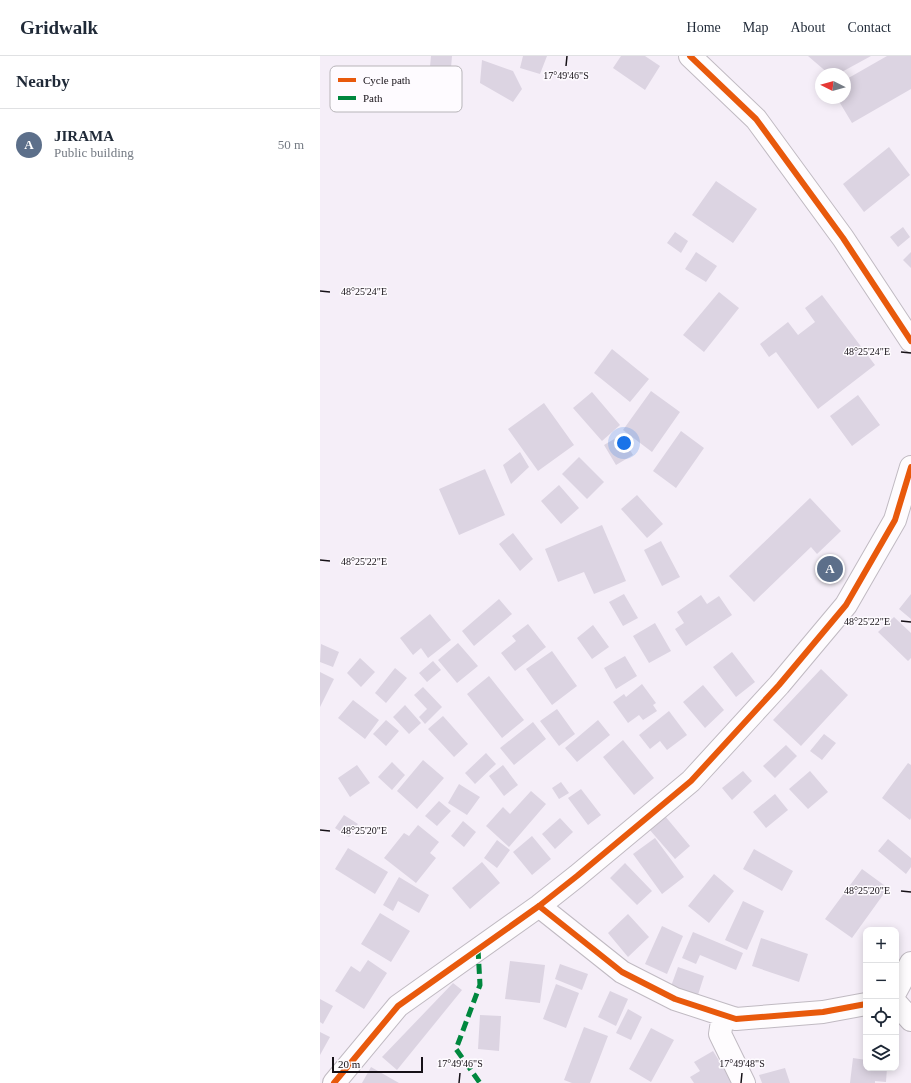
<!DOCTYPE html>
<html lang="en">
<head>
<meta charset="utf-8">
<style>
  body { margin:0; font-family:"Times New Roman",serif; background:#f6f6f7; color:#1f2937 }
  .controls { position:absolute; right:12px; bottom:12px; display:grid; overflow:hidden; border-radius:8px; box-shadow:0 2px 10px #0003 }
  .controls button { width:36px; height:36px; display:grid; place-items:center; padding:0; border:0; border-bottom:1px solid #e0e1e3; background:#fff; color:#1f2937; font:20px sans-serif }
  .compass { position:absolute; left:495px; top:12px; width:36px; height:36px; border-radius:50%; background:#fff; box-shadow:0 2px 10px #0003; rotate:276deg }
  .scale { position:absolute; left:12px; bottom:10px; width:91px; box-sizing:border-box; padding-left:4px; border:2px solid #161117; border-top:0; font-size:11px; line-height:14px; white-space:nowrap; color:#161117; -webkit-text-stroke:3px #fefbff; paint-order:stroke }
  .you { position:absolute; left:304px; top:387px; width:14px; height:14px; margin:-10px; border:3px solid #fff; border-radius:50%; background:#1a73e8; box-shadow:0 0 0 6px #1a73e833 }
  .badge { display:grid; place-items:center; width:26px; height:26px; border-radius:50%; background:#7c3aed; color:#fff; font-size:13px; font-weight:700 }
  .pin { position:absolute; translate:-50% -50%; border:2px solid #fff; box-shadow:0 1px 4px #0006 }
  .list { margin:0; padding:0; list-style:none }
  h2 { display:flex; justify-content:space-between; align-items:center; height:52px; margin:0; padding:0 16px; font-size:17px }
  h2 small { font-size:13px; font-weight:400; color:#747a83 }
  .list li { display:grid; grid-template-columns:26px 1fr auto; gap:12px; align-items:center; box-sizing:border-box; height:72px; padding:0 16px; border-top:1px solid #e0e1e3 }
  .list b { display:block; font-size:15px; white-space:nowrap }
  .list p { margin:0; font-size:13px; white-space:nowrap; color:#747a83 }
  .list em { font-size:13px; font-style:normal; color:#747a83 }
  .icon { flex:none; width:22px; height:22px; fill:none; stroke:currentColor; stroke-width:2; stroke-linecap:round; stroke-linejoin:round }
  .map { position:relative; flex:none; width:591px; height:1027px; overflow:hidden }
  header { display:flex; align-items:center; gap:24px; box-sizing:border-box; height:56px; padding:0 20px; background:#fff; border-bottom:1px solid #e0e1e3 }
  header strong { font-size:19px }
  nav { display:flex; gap:22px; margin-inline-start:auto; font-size:14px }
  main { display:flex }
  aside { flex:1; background:#fff }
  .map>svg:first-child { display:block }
  .building { fill:#dcd4e2 }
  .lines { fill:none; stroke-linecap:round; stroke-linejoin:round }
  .street-casing { stroke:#c0bac2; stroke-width:24 }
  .street { stroke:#fefcfe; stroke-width:22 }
  .quiet { stroke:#00873e; stroke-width:5; stroke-dasharray:10 5; stroke-linecap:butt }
  .cycleway-casing { stroke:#fefbff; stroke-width:8 }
  .cycleway { stroke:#e8590c; stroke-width:6 }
  .ticks { fill:none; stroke:#161117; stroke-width:1.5 }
  .key { fill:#fefbff; stroke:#b8b5b9; stroke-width:1 }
  .key-label { font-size:11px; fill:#161117 }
  .ticks-label { font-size:10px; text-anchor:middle; fill:#161117; stroke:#fefbff; stroke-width:3; stroke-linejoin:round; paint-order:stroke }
</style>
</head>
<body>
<header>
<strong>Gridwalk</strong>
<nav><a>Home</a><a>Map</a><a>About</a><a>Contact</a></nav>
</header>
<main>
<aside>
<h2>Nearby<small></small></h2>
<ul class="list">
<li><span class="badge" style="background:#5c6f8a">A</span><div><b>JIRAMA</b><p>Public building</p></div><em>50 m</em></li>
</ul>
</aside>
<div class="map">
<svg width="591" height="1027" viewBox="0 0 591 1027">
  <rect width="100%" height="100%" fill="#f5eef8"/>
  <path class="building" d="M111,0H132L130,24L109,22Z
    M203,0H227L220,18L200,12Z
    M301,0H325L340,10L325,34L293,12Z
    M488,0H551L518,18H509Z
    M567,0H591V33L532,67L517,42H525V24Z
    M162,4L193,15L202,33L193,46L160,27Z
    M569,91L590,119L544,156L523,128Z
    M396,125L437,153L413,187L372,159Z
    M583,171L590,181L578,191L570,181Z
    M355,176L368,185L361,197L347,187Z
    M376,196L397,210L386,226L365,213Z
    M591,196V212L583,204Z
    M399,236L419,252L384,296L363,279Z
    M502,239L555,309L498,353L456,296L449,301L440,288L468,266L478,279L495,266L485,252Z
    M292,293L329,323L310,346L274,317Z
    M331,335L360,356L332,396L303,374Z
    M272,336L300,369L282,385L253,352Z
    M538,339L560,369L532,390L510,360Z
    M224,347L254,389L218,415L188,373Z
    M361,375L384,392L356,432L333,415Z
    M301,379L313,399L296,409L284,389Z
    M200,396L209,411L191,428L183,409Z
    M259,401L284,426L267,443L242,418Z
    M165,413L185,459L139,479L119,433Z
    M239,429L259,452L241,468L221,445Z
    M317,439L343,468L327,482L301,453Z
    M490,442L521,475L497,498L491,491L434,546L409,520Z
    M282,469L306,525L274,538L264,516L238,526L225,493Z
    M193,477L213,503L200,515L179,488Z
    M341,485L360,521L342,530L324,494Z
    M304,538L318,562L303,570L289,546Z
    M591,538V563L579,553Z
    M381,539L387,548L399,540L412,559L366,590L355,573L364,567L357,556Z
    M179,543L192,558L154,590L142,575Z
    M110,558L131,584L108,602L101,592L93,599L80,582Z
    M574,561L591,577V602L588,605L558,576Z
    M335,567L351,595L329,607L313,580Z
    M208,568L226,591L195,615L181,597L196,585L192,580Z
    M273,569L289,591L272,603L257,582Z
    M138,587L158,610L137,627L118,604Z
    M1,588L19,596L13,611L0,606Z
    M232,595L257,630L232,649L206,613Z
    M412,596L435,626L416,641L393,611Z
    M305,600L317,620L296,633L284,612Z
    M40,602L55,616L41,631L27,617Z
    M113,605L121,614L107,626L99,617Z
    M75,612L87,622L66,647L55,637Z
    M501,613L528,639L481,690L453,664Z
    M0,616L14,623L0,651Z
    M169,620L204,664L182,682L147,638Z
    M322,628L336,647L333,649L337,655L323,664L319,659L308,667L293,646L304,638L306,641Z
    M383,629L404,654L385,672L363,646Z
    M103,631L122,651L105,668L99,661L107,653L94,639Z
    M33,644L59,664L45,683L18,662Z
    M85,649L101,667L89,678L73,661Z
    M237,653L255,678L239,690L220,665Z
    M349,655L367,679L347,694L340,685L330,693L319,679Z
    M123,660L148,688L134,701L108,673Z
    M66,664L79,675L66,690L53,678Z
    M278,664L290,679L257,706L245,692Z
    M213,666L226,683L194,709L180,692Z
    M504,678L516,687L502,704L490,695Z
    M303,684L334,722L314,739L283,701Z
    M466,689L477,700L455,722L443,710Z
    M166,697L176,708L155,728L145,717Z
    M103,704L124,722L97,753L77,735Z
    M72,706L85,719L72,734L58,721Z
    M588,707L591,709V762L590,764L562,742Z
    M37,709L50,727L30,741L18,722Z
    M183,709L198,729L184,740L169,720Z
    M423,715L432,725L412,744L402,732Z
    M490,715L508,736L488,753L469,733Z
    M241,726L249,737L239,743L232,732Z
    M139,728L160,741L147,759L128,747Z
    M261,733L281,759L268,769L248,742Z
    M211,735L226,748L189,791L166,770L183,751L190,758Z
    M455,738L468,754L446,772L433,756Z
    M119,745L131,755L117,770L105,760Z
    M24,759L38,768L29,781L15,772Z
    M345,760L370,790L355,803L329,773Z
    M240,762L253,776L235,793L222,778Z
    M143,765L156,776L144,791L131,780Z
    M98,769L119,786L110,797L116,802L96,827L64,802L84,777L89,780Z
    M212,780L231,803L212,819L193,796Z
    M335,782L364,821L342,838L313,798Z
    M568,783L591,802V811L586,818L558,795Z
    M177,784L190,794L177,812L164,802Z
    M28,792L68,816L55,838L15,813Z
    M434,793L473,815L462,835L423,813Z
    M162,806L180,827L150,853L132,832Z
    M305,807L332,835L317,849L290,822Z
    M542,813L568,832L532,882L505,863Z
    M394,818L414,835L389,867L368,850Z
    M79,821L109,839L99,857L78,845L73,855L63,849Z
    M423,845L444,855L427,894L405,884Z
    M60,857L90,875L71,906L41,888Z
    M308,858L329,881L308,901L288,877Z
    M342,870L363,880L347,918L325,908Z
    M373,876L423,897L416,914L380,899L376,908L362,902Z
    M441,882L488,898L479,926L432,910Z
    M48,904L67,917L44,953L15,935L31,910L40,916Z
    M190,905L225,909L220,947L185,943Z
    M240,908L268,918L262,934L235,923Z
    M358,911L384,920L377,942L350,933Z
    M133,927L142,934L77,1014L62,1001Z
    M236,928L259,937L246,972L223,963Z
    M290,935L308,943L296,970L278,961Z
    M0,943L13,950L3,968L0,966Z
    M308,953L322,961L311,984L296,977Z
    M160,959L181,960L179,995L158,993Z
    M264,971L288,980L270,1027H252L244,1024Z
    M331,972L354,984L331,1026L309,1013Z
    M0,976L10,981L0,999Z
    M393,995L413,1027H374L370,1021L380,1015L374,1006Z
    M533,1002L546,1004V1012H567L566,1026L555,1025V1027H530Z
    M51,1011L79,1027H42Z
    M465,1012L470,1027H442L439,1019Z"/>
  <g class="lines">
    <g class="street-casing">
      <path id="street" d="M370,0L436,63L523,182L591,285
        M219,850L302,916L355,943L416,963L503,956L546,948
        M576,935L591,907
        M576,947L591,964
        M403,959L400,978L424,1027
        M14,1027L78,950L219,850L257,820L371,725L459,629L526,549L575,464L591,411"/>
    </g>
    <use href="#street" class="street"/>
    <path class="quiet" d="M158,893L160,929L136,993L160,1027"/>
    <g class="cycleway-casing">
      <path id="cycleway" d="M370,0L436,63L523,182L591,285
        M219,850L302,916L355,943L416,963L503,956L546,948
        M14,1027L78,950L219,850L257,820L371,725L459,629L526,549L575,464L591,411"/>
    </g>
    <use href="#cycleway" class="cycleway"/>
  </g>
  <path class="ticks" d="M246,10L247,0M0,235L10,236M581,296L591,297M0,504L10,505M581,565L591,566M0,774L10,775M581,835L591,836M139,1027L140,1017M421,1027L422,1017"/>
  <rect x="10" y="10" width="132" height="46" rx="6" class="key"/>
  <rect x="18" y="22" width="18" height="4" fill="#e8590c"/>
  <rect x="18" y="40" width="18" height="4" fill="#00873e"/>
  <g class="key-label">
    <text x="43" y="28">Cycle path</text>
    <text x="43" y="46">Path</text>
  </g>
  <g class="ticks-label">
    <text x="246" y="23">17°49'46"S</text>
    <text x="44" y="239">48°25'24"E</text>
    <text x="547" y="299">48°25'24"E</text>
    <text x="44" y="509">48°25'22"E</text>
    <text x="547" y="569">48°25'22"E</text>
    <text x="44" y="778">48°25'20"E</text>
    <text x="547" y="838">48°25'20"E</text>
    <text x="140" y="1011">17°49'46"S</text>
    <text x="422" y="1011">17°49'48"S</text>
  </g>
</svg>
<div class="controls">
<button>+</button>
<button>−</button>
<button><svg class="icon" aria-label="locate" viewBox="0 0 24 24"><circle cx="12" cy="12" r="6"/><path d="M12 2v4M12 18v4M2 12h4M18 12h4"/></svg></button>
<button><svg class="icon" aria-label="layers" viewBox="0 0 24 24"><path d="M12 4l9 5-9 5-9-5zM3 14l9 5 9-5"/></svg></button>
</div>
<svg class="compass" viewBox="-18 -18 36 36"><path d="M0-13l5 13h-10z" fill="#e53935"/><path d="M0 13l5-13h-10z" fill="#747a83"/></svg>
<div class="scale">20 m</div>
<div class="you"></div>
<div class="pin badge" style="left:510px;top:513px;background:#5c6f8a">A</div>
</div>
</main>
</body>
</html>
